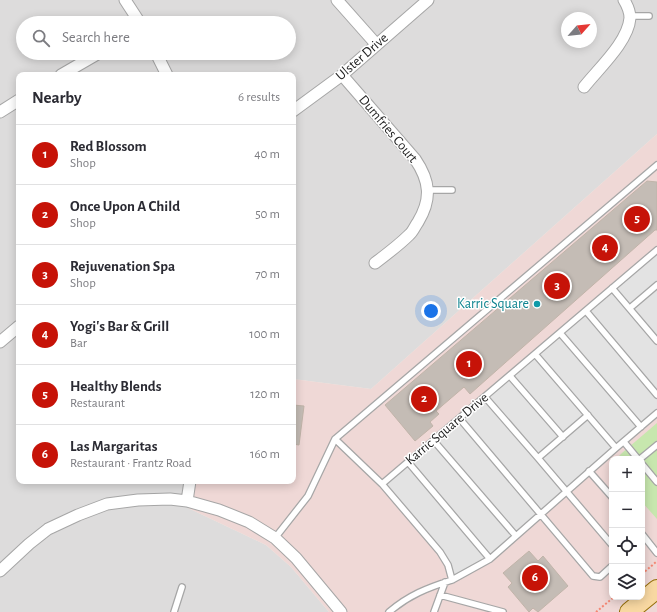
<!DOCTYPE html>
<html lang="en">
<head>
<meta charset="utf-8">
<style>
  body { margin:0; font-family:"Alegreya Sans",sans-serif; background:#f7f7f7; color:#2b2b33 }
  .controls { position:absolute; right:12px; bottom:12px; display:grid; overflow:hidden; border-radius:8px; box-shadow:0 2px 10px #0003 }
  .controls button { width:36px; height:36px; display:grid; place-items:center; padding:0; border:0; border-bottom:1px solid #e1e1e2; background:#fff; color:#2b2b33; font:20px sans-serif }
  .compass { position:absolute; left:561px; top:12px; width:36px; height:36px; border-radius:50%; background:#fff; box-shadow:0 2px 10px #0003; rotate:63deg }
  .you { position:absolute; left:431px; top:311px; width:14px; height:14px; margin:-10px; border:3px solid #fff; border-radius:50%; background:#1a73e8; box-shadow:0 0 0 6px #1a73e833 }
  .badge { display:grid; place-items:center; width:26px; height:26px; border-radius:50%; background:#c61308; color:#fff; font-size:13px; font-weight:700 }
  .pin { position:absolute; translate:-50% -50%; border:2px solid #fff; box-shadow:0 1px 4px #0006 }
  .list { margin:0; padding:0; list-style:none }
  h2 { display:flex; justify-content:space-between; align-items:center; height:52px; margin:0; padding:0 16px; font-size:17px }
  h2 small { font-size:13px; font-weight:400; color:#7c7c81 }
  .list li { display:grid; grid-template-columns:26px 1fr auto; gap:12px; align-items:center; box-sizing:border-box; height:60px; padding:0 16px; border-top:1px solid #e1e1e2 }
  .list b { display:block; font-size:15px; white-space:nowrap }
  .list p { margin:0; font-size:13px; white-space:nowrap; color:#7c7c81 }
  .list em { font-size:13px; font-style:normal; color:#7c7c81 }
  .icon { flex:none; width:22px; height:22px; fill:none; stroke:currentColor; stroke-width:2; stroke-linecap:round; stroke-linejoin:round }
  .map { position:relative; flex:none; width:657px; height:612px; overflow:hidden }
  .search { position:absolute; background:#fff; box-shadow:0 2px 10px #0003; left:16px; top:16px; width:280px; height:44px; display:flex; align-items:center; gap:10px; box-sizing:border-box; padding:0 14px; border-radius:22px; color:#7c7c81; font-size:15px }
  .panel { position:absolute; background:#fff; box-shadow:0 2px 10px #0003; left:16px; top:72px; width:280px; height:412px; border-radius:8px }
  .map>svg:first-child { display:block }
  .residential { fill:#dddcdc; fill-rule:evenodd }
  .commercial { fill:#efd8d6; fill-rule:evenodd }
  .grass { fill:#c7e7ae }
  .parking { fill:#e3e3e3 }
  .building { fill:#c4bcb5; stroke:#c1b4a9 }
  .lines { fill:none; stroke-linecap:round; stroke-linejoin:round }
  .service-casing { stroke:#a6a6a6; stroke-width:8 }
  .minor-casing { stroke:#a6a6a6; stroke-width:13 }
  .primary-casing { stroke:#946d06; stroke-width:20 }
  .path { stroke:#f48672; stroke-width:2; stroke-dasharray:2 2; stroke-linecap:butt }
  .service { stroke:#fff; stroke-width:5.5 }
  .minor { stroke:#fff; stroke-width:11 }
  .primary { stroke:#f8d8a2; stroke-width:18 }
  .culture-dot { fill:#0f9aa8; stroke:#fff; stroke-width:1.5 }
  .labels { text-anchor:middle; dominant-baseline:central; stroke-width:3; stroke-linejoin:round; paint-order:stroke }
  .street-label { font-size:14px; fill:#1f1f1f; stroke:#fff }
  .culture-label { font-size:14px; fill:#0d838f; stroke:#fff; text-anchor:end }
</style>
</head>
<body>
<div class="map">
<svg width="657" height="612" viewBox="0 0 657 612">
  <rect width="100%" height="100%" fill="#efede6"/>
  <path class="residential" d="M0,0H657V134L371,389L293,379V75H19V481H193L188,508L266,545L291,567L329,612H0ZM567,18H591V42H567ZM23,23H289V53H23Z"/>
  <path class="commercial" d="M657,134V612H329L291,567L266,545L188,508L193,481H293V379L371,389ZM612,459H642V597H612Z"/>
  <path class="grass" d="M657,423V519L642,502V459H616L622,453Z"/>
  <path class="parking" d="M657,250V413L490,559L452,580L448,565L382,484Z"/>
  <path class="building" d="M647,181L657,182V230H655L470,394L464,387L436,411L439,414L430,422L433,426L415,441L385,405Z
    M293,405L304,406L299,445L293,444Z
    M529,551L538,561L543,556L568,586L538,612L533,608L529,612L508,587L512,583L503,573Z"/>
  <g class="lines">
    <g class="service-casing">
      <path id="service" d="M630,16H649
        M427,190H452
        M612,288L657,341
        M630,308L657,285
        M586,311L657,395
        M560,333L641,427
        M535,354L616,448
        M510,376L563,437
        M485,397L538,458
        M588,415L538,458L612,545
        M460,419L593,576L600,577L612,566
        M335,439L382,484
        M434,441L516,536
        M624,442L638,459
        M640,459L657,445
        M408,462L490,559
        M642,464L657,482
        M589,471L612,497
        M642,534L657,553
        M275,538L308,496L335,439L657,165
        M452,580L490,559L616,448L657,413
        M440,595L503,612
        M174,612L182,587
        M389,612C409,595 427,588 452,580L448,565L440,552L382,484L657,250
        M434,612L445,582"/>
    </g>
    <g class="minor-casing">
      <path id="minor" d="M125,0L140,23
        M337,0L376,44
        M156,53L167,75
        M61,75L99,53
        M342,75L415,159C430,181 432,199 418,222C415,226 413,232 409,235C399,245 387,254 375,263
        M584,87C599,68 628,42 630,18C630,12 627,5 624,0
        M293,111L342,75L428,0
        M0,112L19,100
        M0,342L19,326
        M187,501L190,481
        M0,571L29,544L48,529L78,515L107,504L138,500L170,499L187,501L219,510L249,522L275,538L296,558L341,612"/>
    </g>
    <g class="primary-casing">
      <path id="primary" d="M629,612L657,589"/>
    </g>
    <path class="path" d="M642,574L656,562
      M596,612L614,597"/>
    <use href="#service" class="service"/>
    <use href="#minor" class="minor"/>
    <use href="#primary" class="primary"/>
  </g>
  <circle class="culture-dot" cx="537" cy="304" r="4"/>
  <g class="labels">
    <g class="street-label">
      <text transform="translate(362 57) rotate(-41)">Ulster Drive</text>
      <text transform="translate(388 129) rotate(50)">Dumfries Court</text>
      <text transform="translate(447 429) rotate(-40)">Karric Square Drive</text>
    </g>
    <g class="culture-label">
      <text x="529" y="304">Karric Square</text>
    </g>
  </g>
</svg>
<div class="controls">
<button>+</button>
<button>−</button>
<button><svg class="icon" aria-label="locate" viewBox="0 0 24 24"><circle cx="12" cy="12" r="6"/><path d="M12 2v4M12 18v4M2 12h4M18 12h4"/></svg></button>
<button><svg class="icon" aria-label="layers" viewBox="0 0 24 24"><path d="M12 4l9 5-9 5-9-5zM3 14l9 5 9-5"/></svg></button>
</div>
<svg class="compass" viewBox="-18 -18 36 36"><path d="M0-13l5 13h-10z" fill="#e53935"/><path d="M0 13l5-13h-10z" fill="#7c7c81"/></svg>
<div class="you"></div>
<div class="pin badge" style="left:469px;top:364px">1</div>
<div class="pin badge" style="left:424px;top:399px">2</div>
<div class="pin badge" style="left:557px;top:286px">3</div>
<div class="pin badge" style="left:605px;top:248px">4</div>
<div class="pin badge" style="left:637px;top:219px">5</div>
<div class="pin badge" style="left:535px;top:578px">6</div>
<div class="search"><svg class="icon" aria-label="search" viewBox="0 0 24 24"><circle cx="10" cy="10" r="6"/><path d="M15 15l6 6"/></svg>Search here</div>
<section class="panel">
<h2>Nearby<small>6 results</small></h2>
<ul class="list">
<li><span class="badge">1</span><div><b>Red Blossom</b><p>Shop</p></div><em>40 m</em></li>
<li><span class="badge">2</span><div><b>Once Upon A Child</b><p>Shop</p></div><em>50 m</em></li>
<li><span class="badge">3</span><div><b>Rejuvenation Spa</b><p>Shop</p></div><em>70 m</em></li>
<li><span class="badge">4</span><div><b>Yogi's Bar &amp; Grill</b><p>Bar</p></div><em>100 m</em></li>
<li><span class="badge">5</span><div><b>Healthy Blends</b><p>Restaurant</p></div><em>120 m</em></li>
<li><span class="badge">6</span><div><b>Las Margaritas</b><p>Restaurant · Frantz Road</p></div><em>160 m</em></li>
</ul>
</section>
</div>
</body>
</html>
